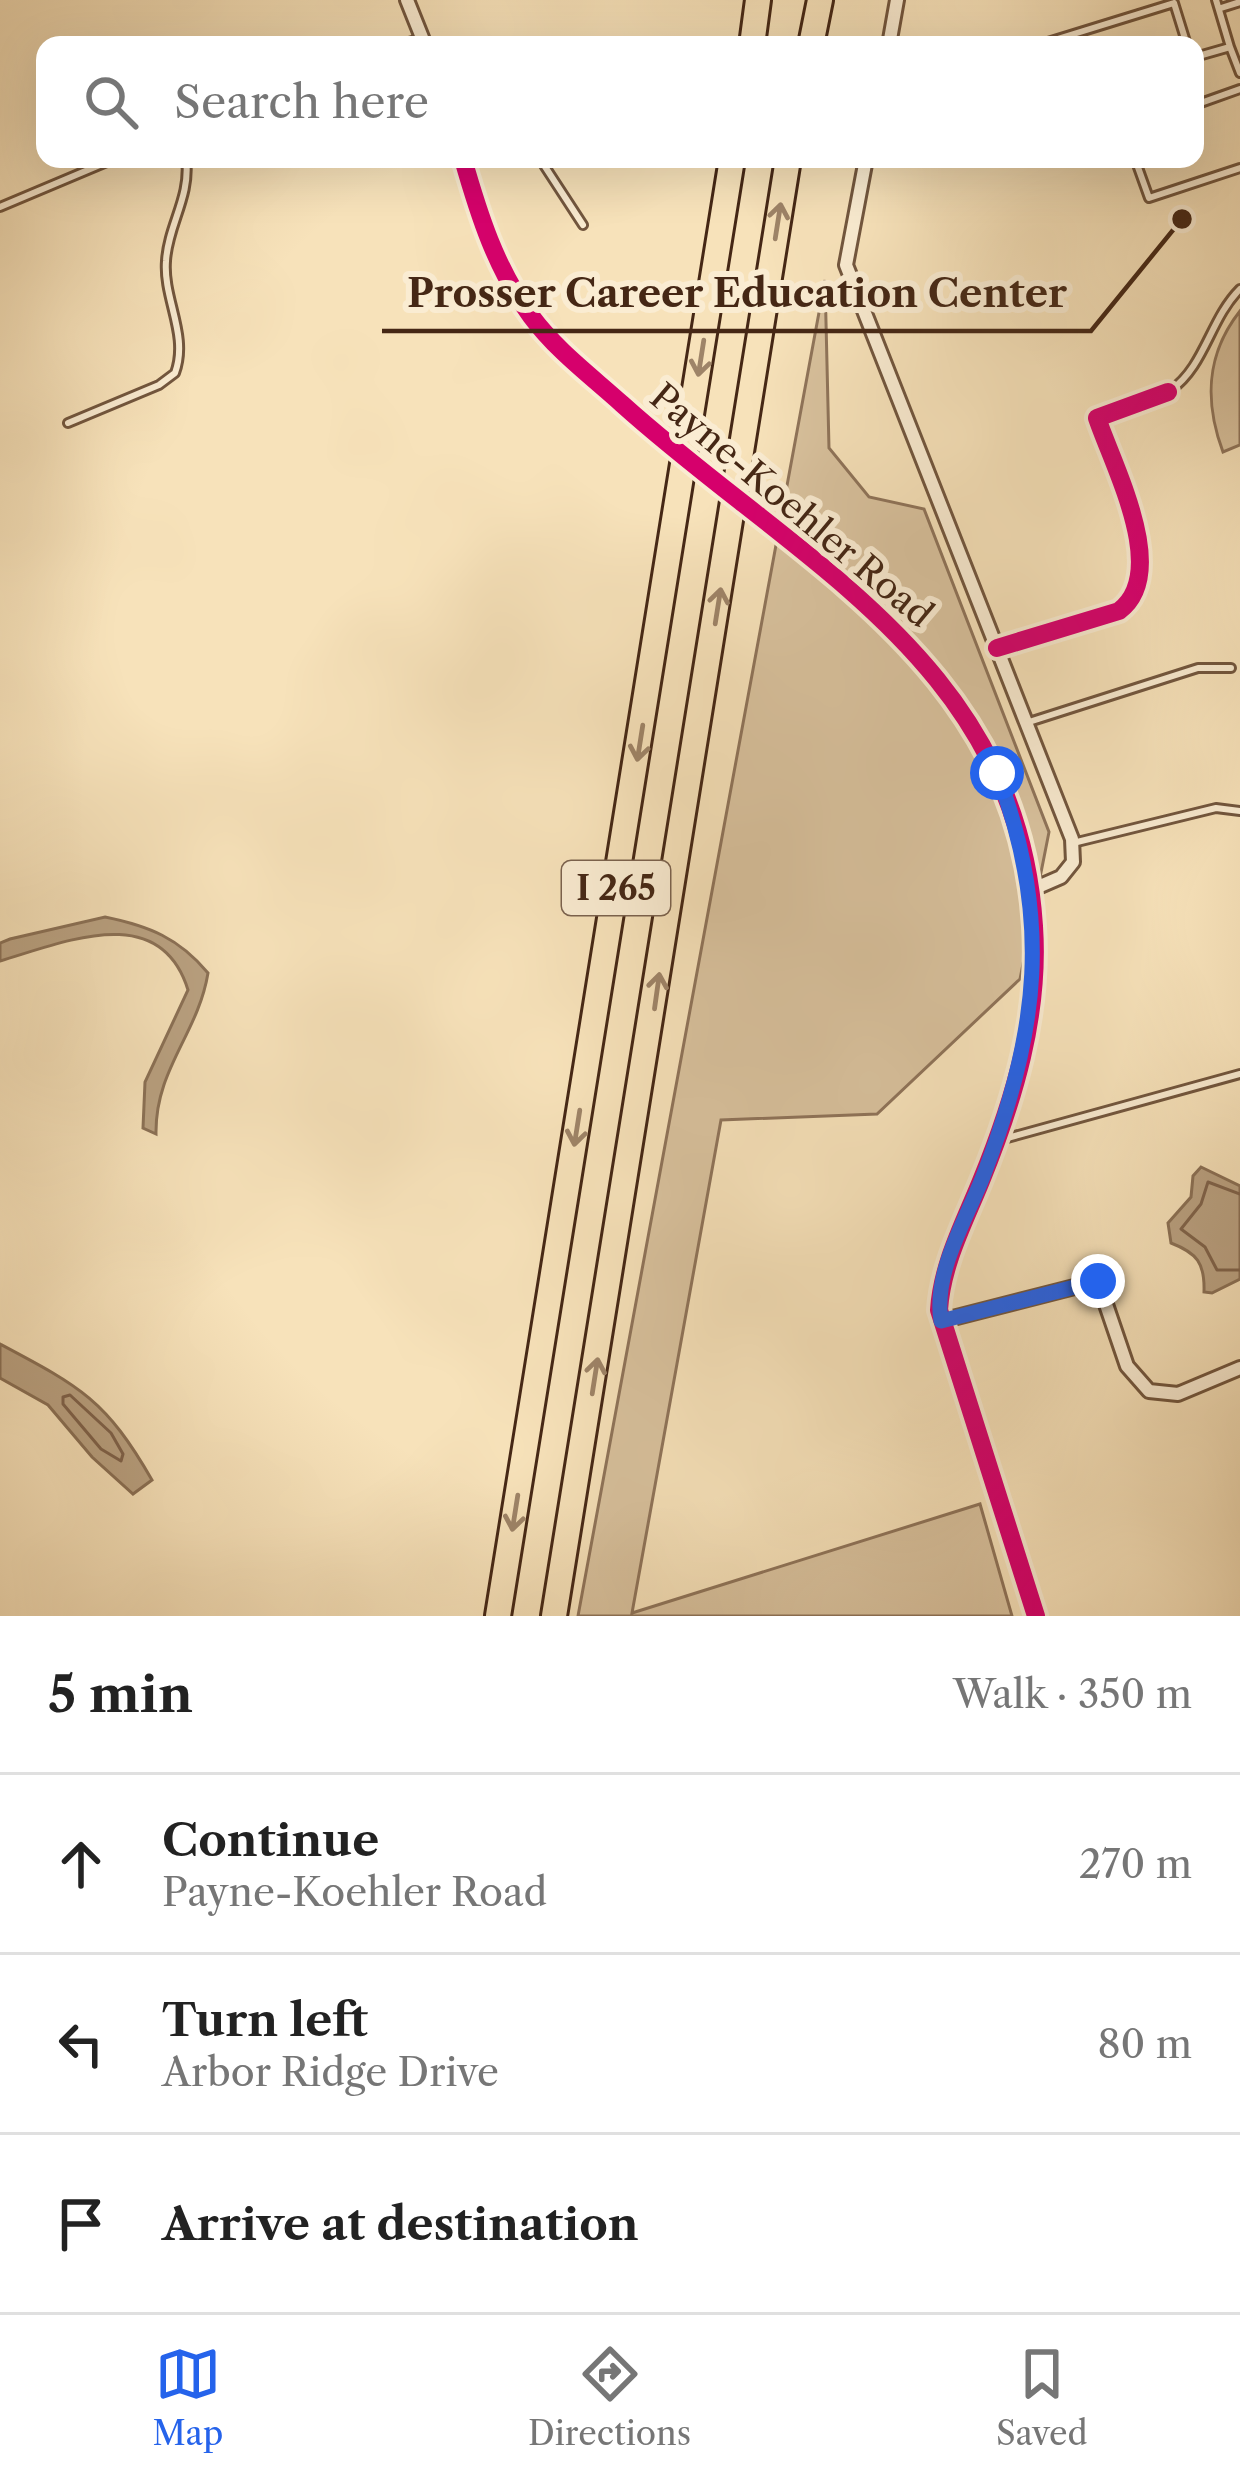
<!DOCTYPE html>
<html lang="en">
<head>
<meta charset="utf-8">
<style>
  body { margin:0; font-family:"Libre Caslon Text",serif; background:#f6f6f6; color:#222 }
  .stop { position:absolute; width:36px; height:36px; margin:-27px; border:9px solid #2563eb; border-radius:50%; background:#fff }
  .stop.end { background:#2563eb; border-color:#fff; box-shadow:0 3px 12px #0008 }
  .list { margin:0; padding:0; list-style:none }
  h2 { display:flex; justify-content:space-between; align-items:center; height:156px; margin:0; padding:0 48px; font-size:51px }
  h2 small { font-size:39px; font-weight:400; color:#767676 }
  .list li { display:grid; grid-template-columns:78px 1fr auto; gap:36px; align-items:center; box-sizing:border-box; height:180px; padding:0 48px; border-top:3px solid #e0e0e0 }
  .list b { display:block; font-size:45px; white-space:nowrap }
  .list p { margin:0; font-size:39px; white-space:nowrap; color:#767676 }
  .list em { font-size:39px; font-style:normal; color:#767676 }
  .icon { flex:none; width:66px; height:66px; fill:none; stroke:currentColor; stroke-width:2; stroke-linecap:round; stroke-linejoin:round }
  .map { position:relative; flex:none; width:1240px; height:1616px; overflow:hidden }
  .search { position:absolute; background:#fff; box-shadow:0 12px 48px #0002; left:36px; right:36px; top:36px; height:132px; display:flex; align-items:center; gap:30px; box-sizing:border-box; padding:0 42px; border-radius:24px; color:#767676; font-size:45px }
  .sheet { height:696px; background:#fff }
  nav { display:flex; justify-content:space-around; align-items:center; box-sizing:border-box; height:168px; border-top:3px solid #e0e0e0; background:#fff; font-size:33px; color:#767676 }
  nav a { display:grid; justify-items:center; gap:6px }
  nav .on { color:#2563eb }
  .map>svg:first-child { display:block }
  .green { fill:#d9c29e; stroke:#8f745a; stroke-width:3 }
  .water { fill:#baa282; stroke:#8b7156; stroke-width:3 }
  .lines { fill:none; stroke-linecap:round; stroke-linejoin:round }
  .shore { stroke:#80644c; stroke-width:3 }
  .lane-casing { stroke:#72563e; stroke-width:12 }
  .street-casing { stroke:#72563e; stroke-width:18 }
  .highway-casing { stroke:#452715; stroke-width:30 }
  .lane { stroke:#faecd2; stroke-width:6 }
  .street { stroke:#faecd2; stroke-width:12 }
  .highway { stroke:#f7e2ba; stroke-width:24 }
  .street-bridge-casing { stroke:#72563e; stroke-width:18; stroke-linecap:butt }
  .street-bridge { stroke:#faecd2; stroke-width:12 }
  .cycleway-casing { stroke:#faecd2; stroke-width:26 }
  .cycleway { stroke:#d6006c; stroke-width:18 }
  .oneway { stroke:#9e8468 }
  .route { stroke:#2563eb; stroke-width:15 }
  .labels { text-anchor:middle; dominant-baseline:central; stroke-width:12; stroke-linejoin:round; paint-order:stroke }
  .shield { fill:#faecd2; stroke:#7b624e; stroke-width:3 }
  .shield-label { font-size:33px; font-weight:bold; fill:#452715 }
  .street-label { font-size:36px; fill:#452715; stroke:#faecd2 }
  .leader { fill:none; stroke:#452715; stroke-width:4.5 }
  .callout-dot { fill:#452715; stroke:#faecd2; stroke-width:4.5 }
  .callout-label { font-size:39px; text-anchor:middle; font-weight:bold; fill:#452715; stroke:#faecd2; stroke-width:12; stroke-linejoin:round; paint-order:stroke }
</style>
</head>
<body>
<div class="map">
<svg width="1240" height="1616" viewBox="0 0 1240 1616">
  <rect width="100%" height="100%" fill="#f7e2ba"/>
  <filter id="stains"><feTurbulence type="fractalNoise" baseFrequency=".00167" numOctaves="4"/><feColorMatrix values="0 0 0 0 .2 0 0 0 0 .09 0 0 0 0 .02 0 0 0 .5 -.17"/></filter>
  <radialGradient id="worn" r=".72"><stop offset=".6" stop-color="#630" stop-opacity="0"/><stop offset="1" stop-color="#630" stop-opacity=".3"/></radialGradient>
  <path class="green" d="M825,280L829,448L869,497L924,509L1049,832L1020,979L877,1114L721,1120L632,1613L980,1504L1012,1616H578Z
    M1240,311V445L1223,452C1204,401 1206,354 1240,311Z"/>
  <path class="water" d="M105,917C149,926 179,938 208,973C198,1034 155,1069 156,1134L143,1128L145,1082L188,990C160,900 65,942 0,961V943L10,939Z
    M1201,1167L1240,1186V1279L1212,1293L1204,1292C1205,1263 1197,1253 1171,1243L1168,1223L1191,1197L1193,1176Z
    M0,1344C81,1387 106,1400 152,1480L133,1494L92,1457L48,1405L0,1378Z"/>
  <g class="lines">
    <path class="shore" d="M1240,1194L1208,1182L1201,1204L1181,1229L1205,1247L1217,1270H1240
      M70,1395L111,1433L123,1454L121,1461L101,1449L63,1404V1397Z"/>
    <g class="lane-casing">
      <path id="lane" d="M1174,3L1187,45
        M1221,8L1240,2
        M399,45L422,38
        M1038,45L1174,3
        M1230,47L1240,73
        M1195,57L1230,47L1216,0
        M1195,105L1240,89
        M540,159L583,225
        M1135,159L1149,198L1240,168
        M0,207L114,159
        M1171,390C1205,366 1210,319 1240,289
        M68,423L159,385L175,373C189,335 163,299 166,261C168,225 191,197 186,159
        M1029,722L1198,668H1231
        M1073,843L1216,808L1240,811
        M1000,1140L1240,1074"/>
    </g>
    <g class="street-casing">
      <path id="street" d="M407,0L425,45
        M889,45L897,0
        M463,159C504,302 544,334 651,430
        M866,159L846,265L1072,839L1073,862L1061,877L1031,890
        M769,527C816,565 868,601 910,644C1025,762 1061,939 1013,1094C992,1165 943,1236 939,1310L1036,1616
        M997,648L1119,611C1170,573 1114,468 1097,418L1168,392
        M941,1321L1098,1281L1127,1366L1149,1391L1178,1394L1240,1368"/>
    </g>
    <g class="highway-casing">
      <path id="highway" d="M752,45L758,0
        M811,45L820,0
        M498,1616L732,159
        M554,1616L788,159"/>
    </g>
    <use href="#lane" class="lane"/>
    <use href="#street" class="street"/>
    <use href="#highway" class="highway"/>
    <g class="street-bridge-casing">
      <path id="street-bridge" d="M651,430L769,527"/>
    </g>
    <use href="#street-bridge" class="street-bridge"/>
    <g class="cycleway-casing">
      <path id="cycleway" d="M463,159C479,215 496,269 531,316C556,350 591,376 622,404C797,562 1017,661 1034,926C1040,1015 1014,1100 981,1181C964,1223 942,1264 939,1310L1036,1616
        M997,648L1119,611C1170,573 1114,468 1097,418L1168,392"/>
    </g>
    <use href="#cycleway" class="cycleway"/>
  </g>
  <defs><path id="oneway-shaft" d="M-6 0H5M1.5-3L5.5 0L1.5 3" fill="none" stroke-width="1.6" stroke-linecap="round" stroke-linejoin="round" transform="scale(3)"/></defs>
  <g class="oneway">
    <use href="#oneway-shaft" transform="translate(778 221) rotate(-81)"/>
    <use href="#oneway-shaft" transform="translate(701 358) rotate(99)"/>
    <use href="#oneway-shaft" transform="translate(718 606) rotate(-81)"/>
    <use href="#oneway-shaft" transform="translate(640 743) rotate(99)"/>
    <use href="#oneway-shaft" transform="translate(657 991) rotate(-82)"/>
    <use href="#oneway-shaft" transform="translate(577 1128) rotate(99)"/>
    <use href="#oneway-shaft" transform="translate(595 1376) rotate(-81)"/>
    <use href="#oneway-shaft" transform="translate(515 1513) rotate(99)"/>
  </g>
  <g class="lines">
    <path class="route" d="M997,773C1052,917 1039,1032 984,1174C967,1219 933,1271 941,1321L1098,1281"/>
  </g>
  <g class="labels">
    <rect class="shield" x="562" y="861" width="108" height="54" rx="9"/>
    <g class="shield-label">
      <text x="616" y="888">I 265</text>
    </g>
    <g class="street-label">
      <text transform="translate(792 505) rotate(40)">Payne-Koehler Road</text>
    </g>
  </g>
  <path class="leader" d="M1182 219L1091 331H382"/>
  <circle class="callout-dot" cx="1182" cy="219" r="12"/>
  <g class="callout-label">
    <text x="737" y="307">Prosser Career Education Center</text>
  </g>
  <rect width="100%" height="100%" filter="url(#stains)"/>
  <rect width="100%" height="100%" fill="url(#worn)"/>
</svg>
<div class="stop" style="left:997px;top:773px"></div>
<div class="stop end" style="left:1098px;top:1281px"></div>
<div class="search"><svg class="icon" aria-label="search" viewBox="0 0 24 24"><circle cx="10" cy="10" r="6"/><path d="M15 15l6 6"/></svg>Search here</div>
</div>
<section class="sheet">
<h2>5 min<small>Walk · 350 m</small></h2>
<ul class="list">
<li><svg class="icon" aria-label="ahead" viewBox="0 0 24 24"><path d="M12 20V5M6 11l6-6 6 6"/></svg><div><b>Continue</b><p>Payne-Koehler Road</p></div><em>270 m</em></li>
<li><svg class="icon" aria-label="left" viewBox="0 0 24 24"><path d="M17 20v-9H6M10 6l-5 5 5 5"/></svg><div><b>Turn left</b><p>Arbor Ridge Drive</p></div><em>80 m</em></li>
<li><svg class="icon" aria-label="arrive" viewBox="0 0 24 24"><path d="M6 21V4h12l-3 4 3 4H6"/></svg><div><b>Arrive at destination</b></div></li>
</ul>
</section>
<nav>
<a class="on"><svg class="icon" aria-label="map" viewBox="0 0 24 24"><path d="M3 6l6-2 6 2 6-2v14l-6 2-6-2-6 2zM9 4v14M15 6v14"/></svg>Map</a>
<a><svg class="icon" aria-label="directions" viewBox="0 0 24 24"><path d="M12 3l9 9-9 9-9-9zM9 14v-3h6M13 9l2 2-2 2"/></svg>Directions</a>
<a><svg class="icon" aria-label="saved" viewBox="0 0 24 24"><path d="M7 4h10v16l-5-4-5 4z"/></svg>Saved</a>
</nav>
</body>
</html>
